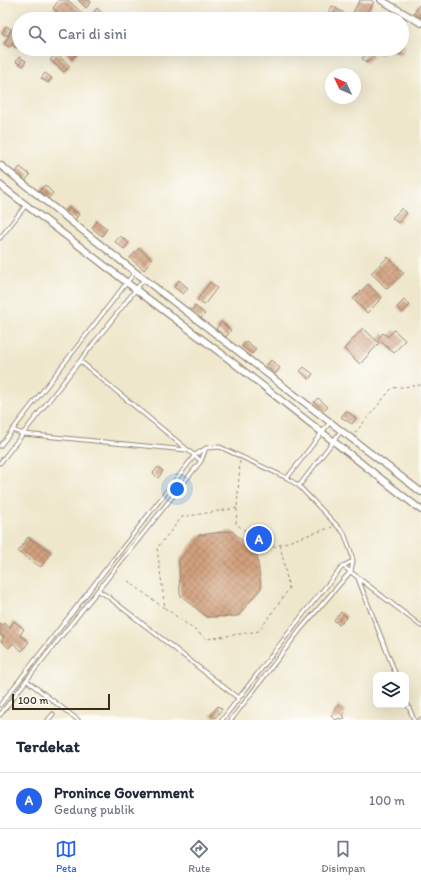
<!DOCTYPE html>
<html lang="id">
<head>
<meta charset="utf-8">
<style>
  body { margin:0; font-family:Itim,sans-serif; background:#f2f2f3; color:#1f2937 }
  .controls { position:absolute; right:12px; bottom:12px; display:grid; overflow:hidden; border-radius:8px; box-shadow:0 4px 16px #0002 }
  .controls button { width:36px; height:36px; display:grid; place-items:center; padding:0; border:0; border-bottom:1px solid #e0e1e3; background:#fff; color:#1f2937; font:20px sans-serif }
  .compass { position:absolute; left:325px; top:68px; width:36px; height:36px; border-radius:50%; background:#fff; box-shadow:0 4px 16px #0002; rotate:314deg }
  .scale { position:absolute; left:12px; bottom:10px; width:98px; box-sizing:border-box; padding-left:4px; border:2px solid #3b2a1e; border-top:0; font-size:11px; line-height:14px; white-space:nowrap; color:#3b2a1e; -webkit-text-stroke:3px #fdfcf7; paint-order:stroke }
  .you { position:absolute; left:177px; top:489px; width:14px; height:14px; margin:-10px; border:3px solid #fff; border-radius:50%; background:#1a73e8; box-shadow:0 0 0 6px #1a73e833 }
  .badge { display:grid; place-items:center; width:26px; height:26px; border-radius:50%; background:#2563eb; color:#fff; font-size:13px; font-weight:700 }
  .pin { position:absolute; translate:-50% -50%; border:2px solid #fff; box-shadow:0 1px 4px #0006 }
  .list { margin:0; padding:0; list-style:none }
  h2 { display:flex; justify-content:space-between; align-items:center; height:52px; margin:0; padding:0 16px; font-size:17px }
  h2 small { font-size:13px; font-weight:400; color:#747a83 }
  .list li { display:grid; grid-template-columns:26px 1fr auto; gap:12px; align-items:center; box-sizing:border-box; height:56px; padding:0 16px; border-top:1px solid #e0e1e3 }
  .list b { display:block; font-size:15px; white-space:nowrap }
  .list p { margin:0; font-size:13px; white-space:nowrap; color:#747a83 }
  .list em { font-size:13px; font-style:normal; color:#747a83 }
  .icon { flex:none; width:22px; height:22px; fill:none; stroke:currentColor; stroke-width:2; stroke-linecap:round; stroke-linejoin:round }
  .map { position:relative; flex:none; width:421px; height:720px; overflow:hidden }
  .search { position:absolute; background:#fff; box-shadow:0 4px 16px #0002; left:12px; right:12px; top:12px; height:44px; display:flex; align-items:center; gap:10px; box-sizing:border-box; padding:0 14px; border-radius:22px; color:#747a83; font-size:15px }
  .sheet { height:108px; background:#fff }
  nav { display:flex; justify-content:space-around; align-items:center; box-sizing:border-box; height:56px; border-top:1px solid #e0e1e3; background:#fff; font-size:11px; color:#747a83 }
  nav a { display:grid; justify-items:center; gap:2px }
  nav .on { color:#2563eb }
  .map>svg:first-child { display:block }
  .building { fill:url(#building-cross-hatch) }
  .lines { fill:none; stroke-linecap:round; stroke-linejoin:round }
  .service-casing { stroke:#958875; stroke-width:5 }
  .minor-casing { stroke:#958875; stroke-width:8 }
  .path { stroke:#958875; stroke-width:1; stroke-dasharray:3 3; stroke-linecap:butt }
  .service { stroke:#fff; stroke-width:3 }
  .minor { stroke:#fff; stroke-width:5.5 }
</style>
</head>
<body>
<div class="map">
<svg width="421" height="720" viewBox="0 0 421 720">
  <defs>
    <pattern id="building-cross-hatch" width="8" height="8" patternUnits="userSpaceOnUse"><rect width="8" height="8" fill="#d1a07e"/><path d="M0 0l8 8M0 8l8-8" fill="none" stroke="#ab8367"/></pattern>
  </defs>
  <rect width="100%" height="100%" fill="#fdfcf7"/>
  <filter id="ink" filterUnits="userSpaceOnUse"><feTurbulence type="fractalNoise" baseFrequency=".025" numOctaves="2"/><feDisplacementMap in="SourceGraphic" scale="8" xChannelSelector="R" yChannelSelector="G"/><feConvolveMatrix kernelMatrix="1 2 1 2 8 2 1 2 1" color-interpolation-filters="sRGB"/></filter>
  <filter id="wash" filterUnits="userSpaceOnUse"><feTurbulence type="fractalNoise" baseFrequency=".012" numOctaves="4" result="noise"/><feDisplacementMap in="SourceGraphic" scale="16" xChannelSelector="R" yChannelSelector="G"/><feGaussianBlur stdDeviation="0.9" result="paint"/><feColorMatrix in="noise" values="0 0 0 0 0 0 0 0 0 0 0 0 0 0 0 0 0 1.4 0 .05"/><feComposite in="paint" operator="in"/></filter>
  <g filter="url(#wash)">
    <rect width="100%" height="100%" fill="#efe7cc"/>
    <g id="blocks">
      <path class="building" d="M59,0H68L84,15L80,19H66L53,8Z
        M78,0H89L91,2L86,8Z
        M360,0H370L374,2L364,19H357L351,16Z
        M419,5L421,6V18L414,13Z
        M332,6L347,15L344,19H331L326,16Z
        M97,8L103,14L98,19L92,14Z
        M392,11L404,17L402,22V19H388Z
        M15,25L19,27V30L10,47L4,44Z
        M6,26L11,29L7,36L2,33Z
        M19,34V44L17,48L12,45Z
        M402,44L405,46L401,55L392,51L393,49H402Z
        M69,49H81L72,59L66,53Z
        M374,49H384L381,55L372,51Z
        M370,52L374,56L366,63L362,58Z
        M56,54L70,66L64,72L50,60Z
        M19,57L26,61L23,66L16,62Z
        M45,73L52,78L48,83L41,78Z
        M20,167L30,175L25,181L15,173Z
        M45,185L53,193L48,199L39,191Z
        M69,207L79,214L75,220L65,212Z
        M402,208L407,213L398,223L392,218Z
        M97,221L107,229L102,236L92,228Z
        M120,236L129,243L124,249L115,242Z
        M139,248L152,259L144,270L130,258Z
        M388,257L404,273L387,289L371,273Z
        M179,280L188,288L183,294L174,287Z
        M210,282L217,288L204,305L197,300Z
        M368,284L382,298L367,313L353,299Z
        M404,300L410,305L403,313L397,307Z
        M195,306L205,314L200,319L191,312Z
        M221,322L231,330L226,337L216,329Z
        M363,328L379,343L360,364L344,349Z
        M394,330L405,340L394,353L378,339L383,333L388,337Z
        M246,341L256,349L252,354L242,346Z
        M271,360L280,368L275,374L266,366Z
        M304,367L313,374L309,379L300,371Z
        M318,398L328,407L324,411L314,402Z
        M346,411L356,418L352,424L341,417Z
        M158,467L163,471L158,478L153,473Z
        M232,531L257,555L261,588L238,616L207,617L180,595L179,560L199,535Z
        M28,537L51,552L41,567L18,552Z
        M341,612L347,617L339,625L334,620Z
        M14,621L24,629L20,635L29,642L22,651L13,643L9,648L1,641L4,637L0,634V623L3,625L4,623L10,627Z
        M338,705L346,711L342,716L345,718L343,720L339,718L336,720L331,716Z
        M218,706L222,709L215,718L211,715Z"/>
    </g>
  </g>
  <g filter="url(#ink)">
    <use href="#blocks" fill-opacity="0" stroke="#958875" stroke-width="1"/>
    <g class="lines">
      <g class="service-casing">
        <path id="service" d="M0,238L27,204
          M80,361L201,461
          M12,430L24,434L186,450
          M0,446L135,272
          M0,463L144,279
          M287,478L330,422
          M299,486L341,431
          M343,566L421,626
          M357,576L396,675
          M99,591L107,596L238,698
          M26,680L78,720
          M406,700L414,720
          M0,705L195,455L206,448L220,447L287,478L299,486L344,533L351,552L353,561L351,571L300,630L231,720
          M0,715L36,668L201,461L206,448
          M48,720L53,714
          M222,720L304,613L343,566L353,561
          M420,720L421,719"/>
      </g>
      <g class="minor-casing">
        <path id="minor" d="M381,0L421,23
          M0,165L135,272L421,492
          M0,185L143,295L226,357L421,510"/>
      </g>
      <path class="path" d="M355,433L392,388L421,385
        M240,461L236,524L270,548L332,527
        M237,508L182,517L157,548L165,608L207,639L259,631L289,589L280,544
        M128,581L164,608"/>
      <use href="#service" class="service"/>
      <use href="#minor" class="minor"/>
    </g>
  </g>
</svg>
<div class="controls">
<button><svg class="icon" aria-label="layers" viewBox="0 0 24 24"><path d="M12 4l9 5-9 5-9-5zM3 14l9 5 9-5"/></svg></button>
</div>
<svg class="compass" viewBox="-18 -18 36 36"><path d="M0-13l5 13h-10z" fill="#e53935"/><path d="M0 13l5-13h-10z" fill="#747a83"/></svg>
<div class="scale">100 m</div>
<div class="you"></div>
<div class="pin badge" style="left:259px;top:539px">A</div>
<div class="search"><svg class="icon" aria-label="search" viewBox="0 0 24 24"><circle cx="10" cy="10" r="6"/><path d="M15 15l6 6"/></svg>Cari di sini</div>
</div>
<section class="sheet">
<h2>Terdekat<small></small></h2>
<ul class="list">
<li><span class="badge">A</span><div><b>Pronince Government</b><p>Gedung publik</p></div><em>100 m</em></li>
</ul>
</section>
<nav>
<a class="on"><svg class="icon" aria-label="map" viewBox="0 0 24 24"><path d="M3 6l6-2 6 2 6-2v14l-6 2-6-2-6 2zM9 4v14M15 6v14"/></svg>Peta</a>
<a><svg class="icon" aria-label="directions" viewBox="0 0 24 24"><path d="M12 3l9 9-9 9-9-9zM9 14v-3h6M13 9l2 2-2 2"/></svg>Rute</a>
<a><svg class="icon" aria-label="saved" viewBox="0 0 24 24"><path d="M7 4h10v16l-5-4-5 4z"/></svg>Disimpan</a>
</nav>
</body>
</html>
